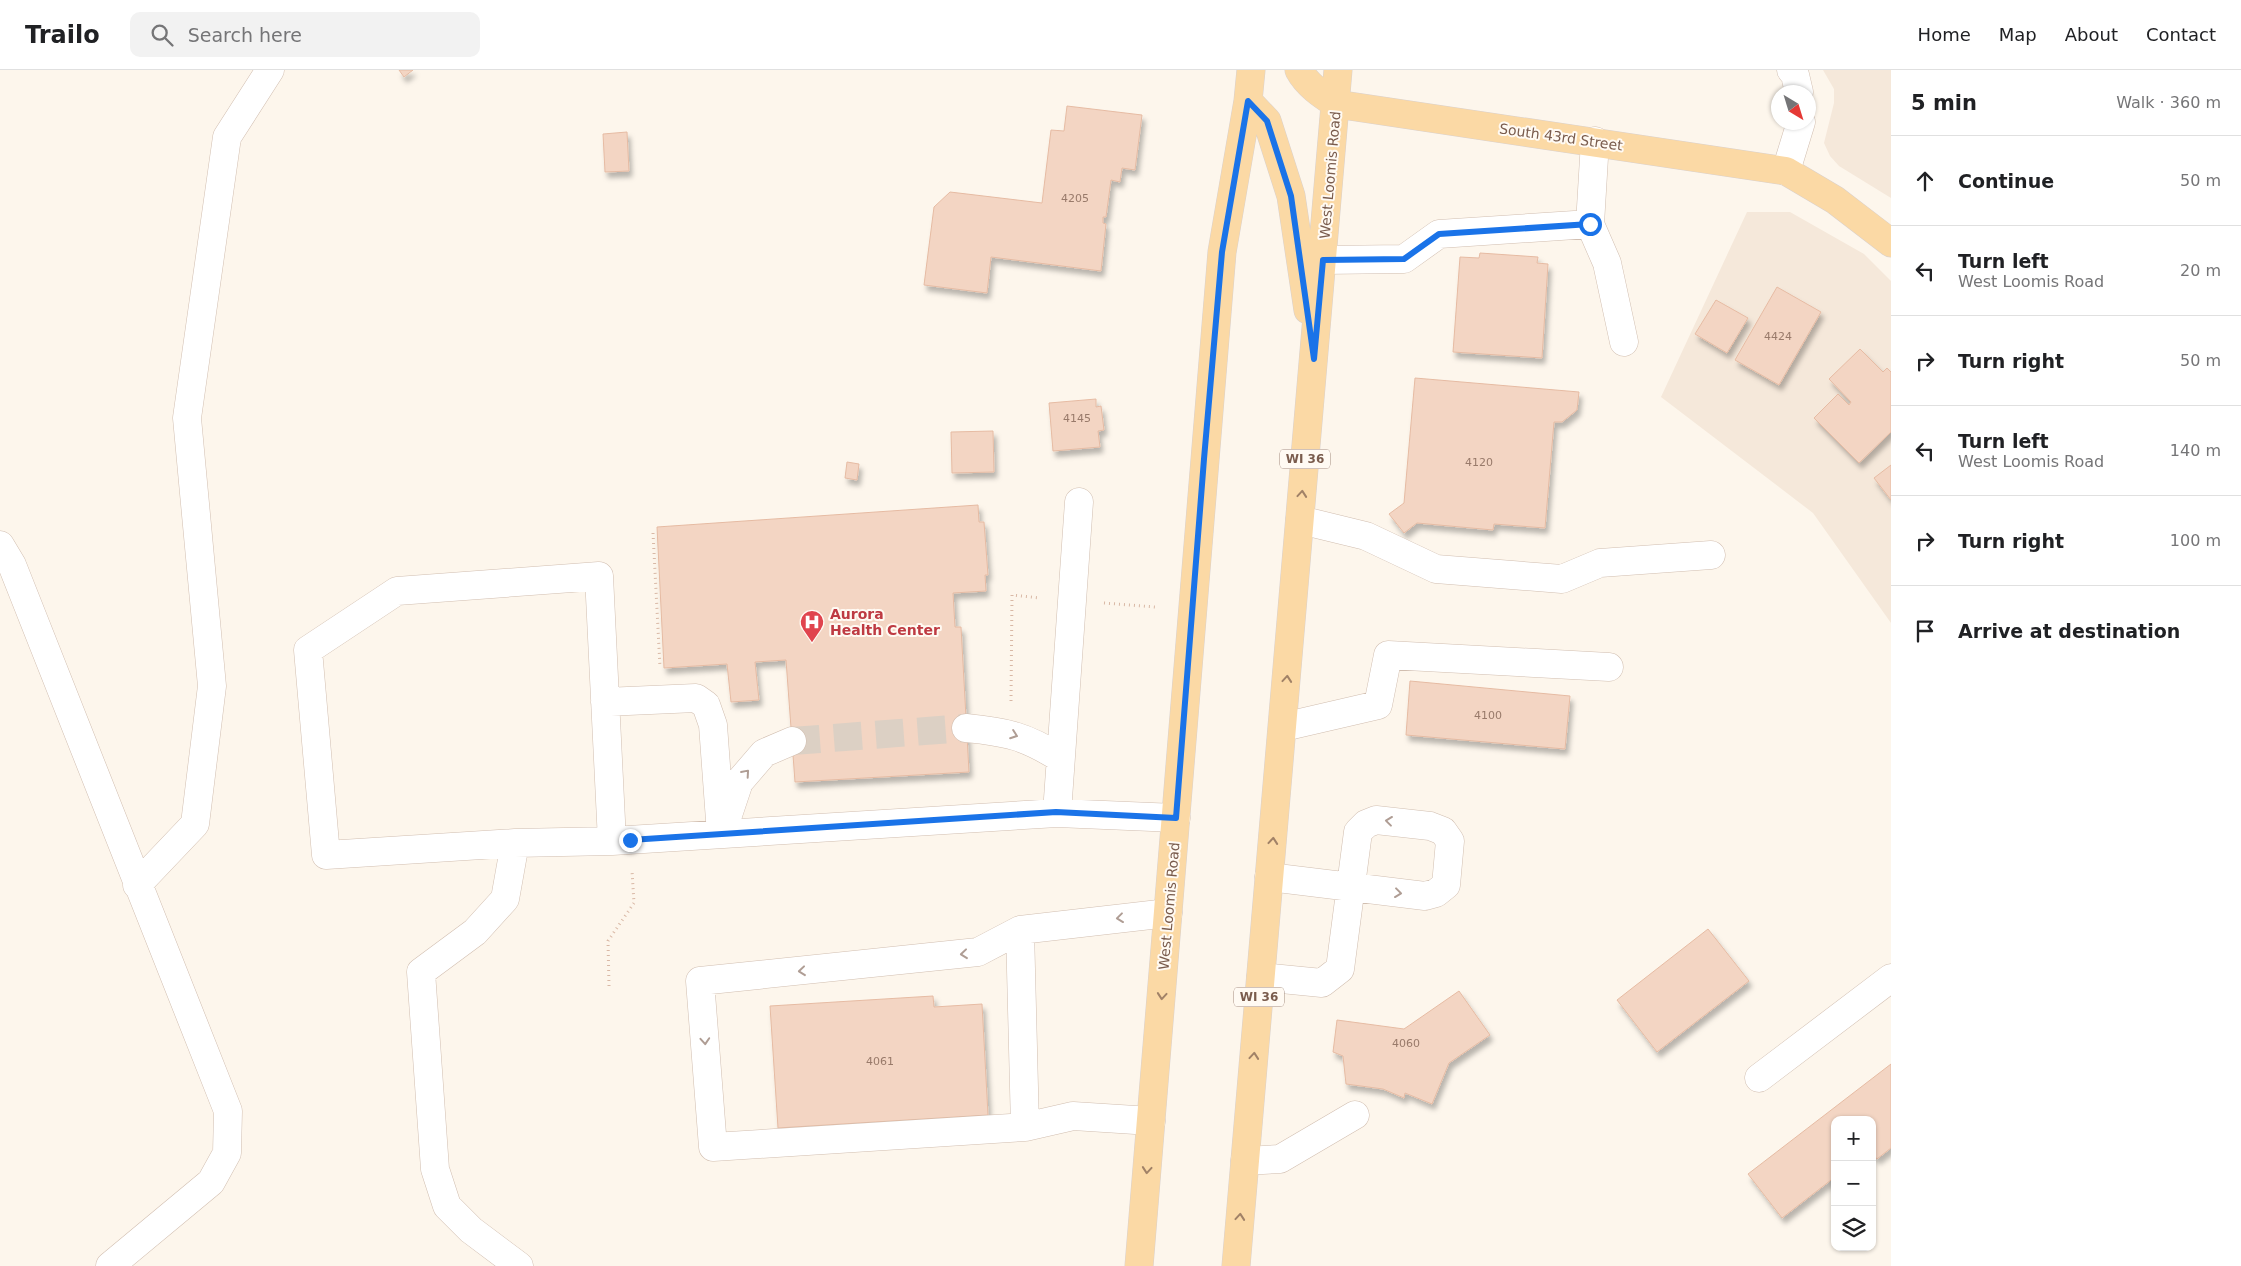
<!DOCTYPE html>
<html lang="en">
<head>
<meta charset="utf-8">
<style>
  body { margin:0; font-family:"DejaVu Sans",sans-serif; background:#f2f2f2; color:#202124 }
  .controls { position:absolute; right:15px; bottom:15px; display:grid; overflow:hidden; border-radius:10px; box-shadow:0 1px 4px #0004 }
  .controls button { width:45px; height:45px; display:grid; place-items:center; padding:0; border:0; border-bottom:1px solid #e0e0e0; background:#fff; color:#202124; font:25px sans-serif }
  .compass { position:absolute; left:1771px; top:15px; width:45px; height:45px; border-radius:50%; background:#fff; box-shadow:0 1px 4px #0004; rotate:142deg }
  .stop { position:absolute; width:15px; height:15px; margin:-11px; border:4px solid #1a73e8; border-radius:50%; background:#fff }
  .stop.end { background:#1a73e8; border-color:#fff; box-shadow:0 1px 5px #0008 }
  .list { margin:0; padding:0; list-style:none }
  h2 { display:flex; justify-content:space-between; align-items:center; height:65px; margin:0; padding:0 20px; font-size:21px }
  h2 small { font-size:16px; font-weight:400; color:#757577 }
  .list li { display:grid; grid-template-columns:32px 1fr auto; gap:15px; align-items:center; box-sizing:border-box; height:90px; padding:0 20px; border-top:1px solid #e0e0e0 }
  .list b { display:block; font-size:19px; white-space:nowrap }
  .list p { margin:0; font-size:16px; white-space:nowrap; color:#757577 }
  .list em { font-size:16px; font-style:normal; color:#757577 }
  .icon { flex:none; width:28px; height:28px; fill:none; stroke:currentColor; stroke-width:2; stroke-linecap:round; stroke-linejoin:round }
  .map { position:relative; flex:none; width:1891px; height:1196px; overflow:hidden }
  header { display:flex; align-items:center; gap:30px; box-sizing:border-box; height:70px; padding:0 25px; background:#fff; border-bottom:1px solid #e0e0e0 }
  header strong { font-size:24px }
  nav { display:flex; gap:28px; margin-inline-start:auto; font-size:18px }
  .search { width:350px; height:45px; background:#f2f2f2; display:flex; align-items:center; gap:12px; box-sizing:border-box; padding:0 18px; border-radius:10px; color:#757577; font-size:19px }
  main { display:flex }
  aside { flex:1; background:#fff }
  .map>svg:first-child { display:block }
  .residential { fill:#f5e8da }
  .building { fill:#f3d5c3; stroke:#e6bba3; filter:url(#shadow) }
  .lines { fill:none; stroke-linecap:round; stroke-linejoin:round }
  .minor-tunnel { stroke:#dcd0c4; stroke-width:28; stroke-dasharray:28 14; stroke-linecap:butt }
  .minor-casing { stroke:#d1beb0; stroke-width:29 }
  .major-casing { stroke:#dad1cd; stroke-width:29 }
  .path { stroke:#d9b8a5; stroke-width:3; stroke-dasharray:1 4; stroke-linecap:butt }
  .minor { stroke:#fff; stroke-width:28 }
  .major { stroke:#fbd9a5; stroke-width:28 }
  .oneway { stroke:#a18267 }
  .oneway2 { stroke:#af9d94 }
  .route { stroke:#1a73e8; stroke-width:6 }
  .labels { text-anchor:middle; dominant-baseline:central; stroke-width:4; stroke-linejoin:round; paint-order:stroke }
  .number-label { font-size:11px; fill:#987a6a }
  .shield { fill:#fffaf3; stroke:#a28b7f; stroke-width:1 }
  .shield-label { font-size:12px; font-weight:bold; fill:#7a5c4d }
  .street-label { font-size:14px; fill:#7a5c4d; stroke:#fffaf3 }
  .health-label { font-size:14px; font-weight:bold; fill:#be3a42; stroke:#fffaf3; text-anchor:start }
</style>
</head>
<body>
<header>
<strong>Trailo</strong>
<div class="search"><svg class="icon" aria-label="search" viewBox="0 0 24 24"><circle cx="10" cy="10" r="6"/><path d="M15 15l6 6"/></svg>Search here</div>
<nav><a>Home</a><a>Map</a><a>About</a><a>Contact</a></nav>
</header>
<main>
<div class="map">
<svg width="1891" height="1196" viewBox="0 0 1891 1196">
  <defs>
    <filter id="shadow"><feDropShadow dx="3" dy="5.5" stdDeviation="2.5" flood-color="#0004"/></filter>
  </defs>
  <rect width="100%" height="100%" fill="#fdf6ec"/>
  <path class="residential" d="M1823,0H1891V128L1839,96L1830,86L1824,73L1834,33V19Z
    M1747,142H1790L1864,184L1891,211V553L1813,443L1661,327Z"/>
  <path class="building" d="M399,0H413L404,7Z
    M1067,36L1142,45L1135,100L1122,98L1120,112L1111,110L1106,147H1103V153L1106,154L1101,201L991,187L987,223L924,215L934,137L950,122L1042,133L1051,60L1064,61Z
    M627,62L629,101L605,102L603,64Z
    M1480,183L1538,187L1537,193L1548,194L1542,288L1453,282L1460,187L1479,188Z
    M1777,217L1821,242L1779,315L1735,290Z
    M1716,230L1748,248L1727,283L1695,264Z
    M1860,279L1883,302L1887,298L1891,302V362L1859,393L1814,348L1838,324L1849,335L1851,332L1829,309Z
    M1415,308L1579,322L1577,340L1562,352H1554L1545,458L1494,454L1493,460L1417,453L1404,463L1389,444L1404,433Z
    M1096,329V337L1101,336L1104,360L1098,361L1100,377L1053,381L1049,333Z
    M993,361L994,402L952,403L951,362Z
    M847,392L859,394L857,410L845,408Z
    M1891,395V430L1874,408Z
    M978,435L979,452H984L988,505H985L986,521L953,523L955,557H961L969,702L795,712L786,590L755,592L759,630L731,632L727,594L664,598L657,457Z
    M1410,611L1570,626L1565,679L1406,665Z
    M1708,859L1749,911L1657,982L1617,930Z
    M1459,921L1490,965L1449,993L1432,1034L1405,1023L1404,1028L1383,1019L1346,1014L1343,986L1333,982L1337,950L1404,959Z
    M933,926L934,937L982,934L988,1045L778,1058L770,936Z
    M1891,994V1078L1877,1089L1872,1083V1050H1835V1107L1782,1148L1748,1104Z"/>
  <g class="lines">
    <path class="minor-tunnel" d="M792,671L966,658"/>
    <g class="minor-casing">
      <path id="minor" d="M1791,0L1795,5L1799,22
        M1595,71L1590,154L1607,193L1624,272
        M1786,101L1801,52
        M1323,190L1404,189L1439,164L1590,154
        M1300,450L1366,466L1436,499L1562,509L1600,493L1711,485
        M0,475L12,495L228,1041L227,1083L211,1112L110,1196
        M605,632L696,628L706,635L713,655L721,764
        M1283,657L1378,635L1388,585L1609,597
        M966,658C1007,662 1025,666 1060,688
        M1057,743L1079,432
        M726,751L739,712L764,683L792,671
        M612,771L599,506L397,521L308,580L326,785L515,773L612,771L1057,743L1176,748
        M515,773L505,829L475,862L421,902L435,1099L447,1136L471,1160L519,1196
        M137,815L195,754L212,616L187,348L227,67L270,0
        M1020,860L1025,1057
        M1261,907L1322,913L1340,899L1358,762L1366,754L1376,750L1430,756L1443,761L1450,771L1446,815L1436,823L1425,826L1269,807
        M1759,1008L1891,908
        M1151,1051L1073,1046L1025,1057L713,1077L700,911L978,882L1020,860L1168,843
        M1245,1091L1280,1089L1355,1045"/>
    </g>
    <g class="major-casing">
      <path id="major" d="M1299,0C1307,15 1322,25 1336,34L1786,101L1835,130L1891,173
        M1248,31L1267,51L1291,126L1308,240
        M1139,1196L1222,182L1248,31L1251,0
        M1236,1196L1338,0"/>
    </g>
    <path class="path" d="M653,463L660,597
      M1104,533L1155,537
      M1011,631L1012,525L1040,528
      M609,916L608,871L634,833L632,801"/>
    <use href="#minor" class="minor"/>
    <use href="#major" class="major"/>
  </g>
  <defs><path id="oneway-chevron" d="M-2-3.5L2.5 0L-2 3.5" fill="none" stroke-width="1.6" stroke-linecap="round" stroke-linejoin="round" transform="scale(1.25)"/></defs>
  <g class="oneway">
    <use href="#oneway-chevron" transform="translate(1302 424) rotate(-85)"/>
    <use href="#oneway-chevron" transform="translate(1287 609) rotate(-85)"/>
    <use href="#oneway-chevron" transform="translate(1273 771) rotate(-85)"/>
    <use href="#oneway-chevron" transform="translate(1162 926) rotate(95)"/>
    <use href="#oneway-chevron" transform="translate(1254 986) rotate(-85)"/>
    <use href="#oneway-chevron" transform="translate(1147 1100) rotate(95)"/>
    <use href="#oneway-chevron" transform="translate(1240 1147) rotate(-85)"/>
  </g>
  <g class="oneway2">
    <use href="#oneway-chevron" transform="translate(1014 665) rotate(20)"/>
    <use href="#oneway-chevron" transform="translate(746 703) rotate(-49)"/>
    <use href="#oneway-chevron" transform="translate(1389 751) rotate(-173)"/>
    <use href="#oneway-chevron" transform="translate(1398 823) rotate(7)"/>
    <use href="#oneway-chevron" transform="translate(1120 848) rotate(173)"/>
    <use href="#oneway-chevron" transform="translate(964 884) rotate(174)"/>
    <use href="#oneway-chevron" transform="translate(802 901) rotate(174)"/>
    <use href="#oneway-chevron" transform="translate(705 971) rotate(86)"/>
  </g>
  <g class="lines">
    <path class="route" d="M630,770L1056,742L1176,748L1204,389L1222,182L1248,31L1267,51L1291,126L1314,289L1323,190L1404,189L1439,164L1590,154"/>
  </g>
  <defs>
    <g id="hospital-pin" transform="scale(1.25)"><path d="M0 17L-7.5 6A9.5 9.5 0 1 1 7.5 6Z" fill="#e0444e" stroke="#fffaf3"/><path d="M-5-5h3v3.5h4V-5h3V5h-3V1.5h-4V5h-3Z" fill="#fff"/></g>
  </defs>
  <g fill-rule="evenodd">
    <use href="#hospital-pin" x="812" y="552"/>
  </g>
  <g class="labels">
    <g class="number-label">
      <text x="1075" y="128">4205</text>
      <text x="1778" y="266">4424</text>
      <text x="1077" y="348">4145</text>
      <text x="1479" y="392">4120</text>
      <text x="1488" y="645">4100</text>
      <text x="1406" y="973">4060</text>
      <text x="880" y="991">4061</text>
    </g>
    <g class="shield">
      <rect x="1280" y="379.5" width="50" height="19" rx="4"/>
      <rect x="1234" y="917.5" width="50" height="19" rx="4"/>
    </g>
    <g class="shield-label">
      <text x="1305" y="389">WI 36</text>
      <text x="1259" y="927">WI 36</text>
    </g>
    <g class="street-label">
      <text transform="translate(1561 67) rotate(8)">South 43rd Street</text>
      <text transform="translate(1330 105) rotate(-85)">West Loomis Road</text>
      <text transform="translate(1169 836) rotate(-85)">West Loomis Road</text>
    </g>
    <g class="health-label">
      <text x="830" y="544">Aurora<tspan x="830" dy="16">Health Center</tspan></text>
    </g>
  </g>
</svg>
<div class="controls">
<button>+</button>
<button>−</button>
<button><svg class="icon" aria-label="layers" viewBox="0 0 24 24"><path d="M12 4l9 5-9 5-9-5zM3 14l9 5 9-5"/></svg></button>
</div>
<svg class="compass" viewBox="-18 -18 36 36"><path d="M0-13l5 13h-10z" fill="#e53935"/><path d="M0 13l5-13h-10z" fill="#757577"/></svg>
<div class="stop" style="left:1590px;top:154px"></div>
<div class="stop end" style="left:630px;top:770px"></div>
</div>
<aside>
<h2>5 min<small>Walk · 360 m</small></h2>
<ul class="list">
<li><svg class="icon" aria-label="ahead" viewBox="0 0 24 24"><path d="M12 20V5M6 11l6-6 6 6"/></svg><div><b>Continue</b></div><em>50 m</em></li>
<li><svg class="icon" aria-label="left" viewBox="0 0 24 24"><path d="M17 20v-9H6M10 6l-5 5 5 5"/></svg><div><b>Turn left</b><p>West Loomis Road</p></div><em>20 m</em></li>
<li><svg class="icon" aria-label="right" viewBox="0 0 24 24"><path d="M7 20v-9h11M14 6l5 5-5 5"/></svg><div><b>Turn right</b></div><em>50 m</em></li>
<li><svg class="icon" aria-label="left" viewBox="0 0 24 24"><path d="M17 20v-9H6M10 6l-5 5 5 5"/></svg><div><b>Turn left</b><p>West Loomis Road</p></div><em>140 m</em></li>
<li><svg class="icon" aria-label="right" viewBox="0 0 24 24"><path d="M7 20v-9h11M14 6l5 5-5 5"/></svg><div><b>Turn right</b></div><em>100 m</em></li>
<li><svg class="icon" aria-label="arrive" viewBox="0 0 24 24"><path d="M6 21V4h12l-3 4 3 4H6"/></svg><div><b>Arrive at destination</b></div></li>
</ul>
</aside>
</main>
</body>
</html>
